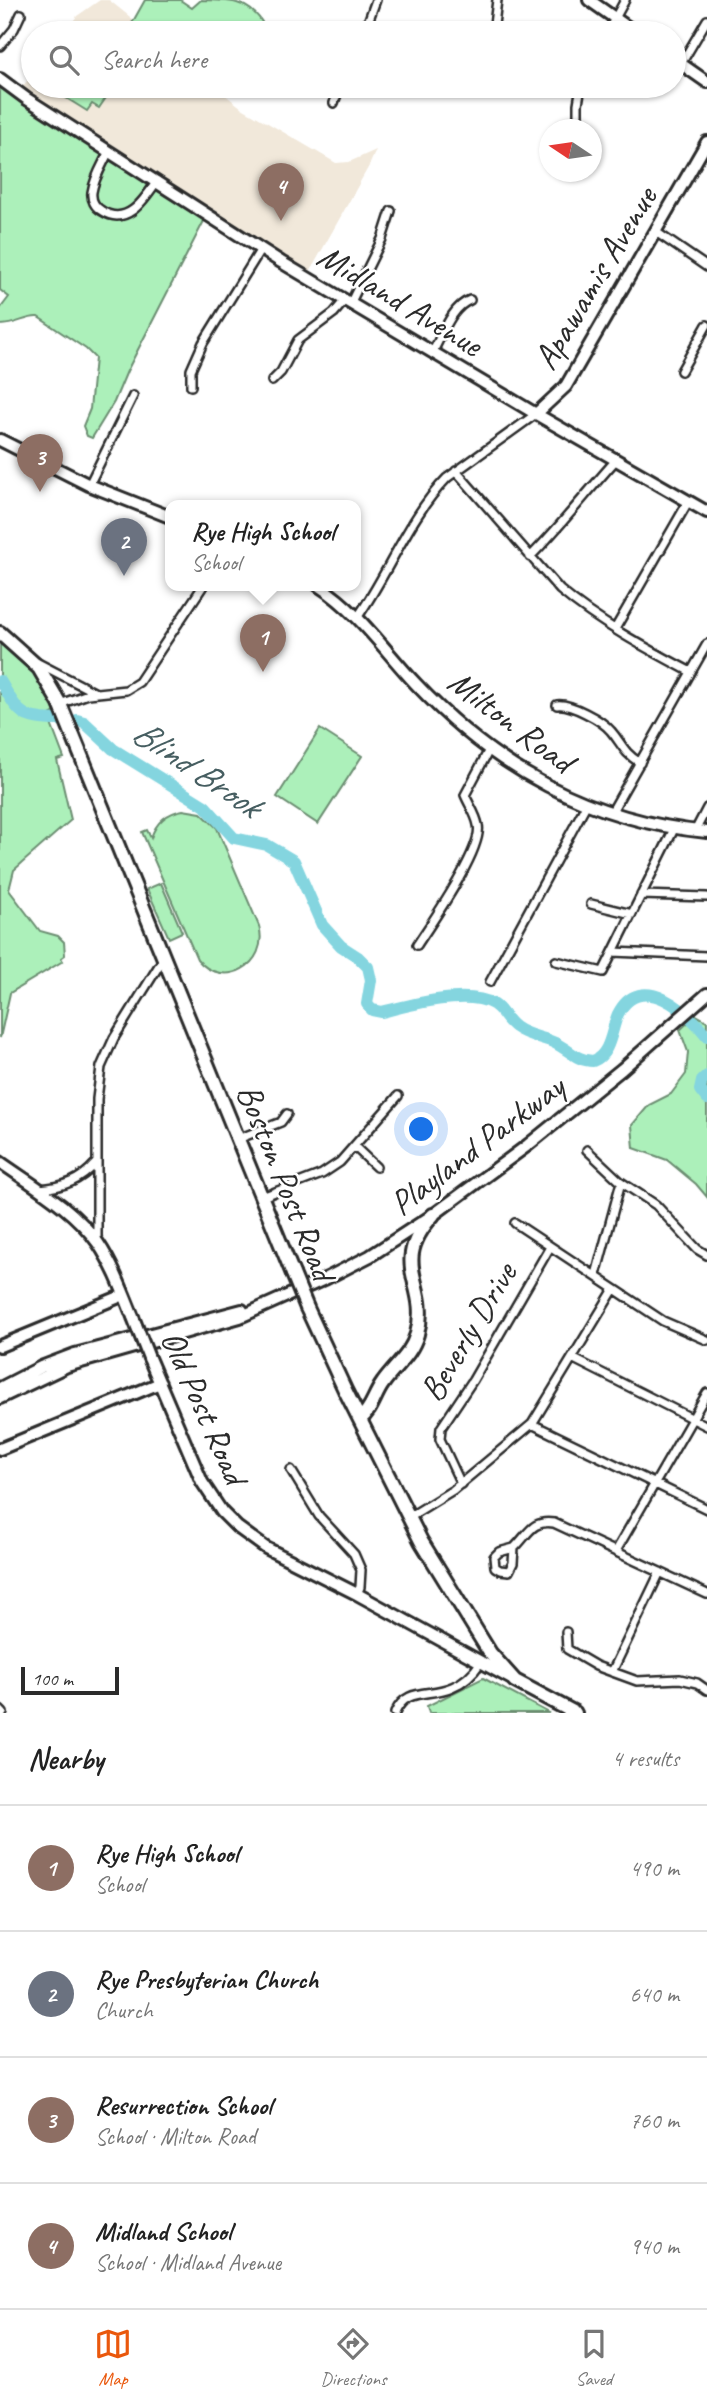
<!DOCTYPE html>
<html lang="en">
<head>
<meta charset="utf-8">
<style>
  body { margin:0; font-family:Caveat,sans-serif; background:#f2f2f2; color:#222 }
  .compass { position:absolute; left:539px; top:119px; width:63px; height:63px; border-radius:50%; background:#fff; box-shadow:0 2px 5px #0004; rotate:283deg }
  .scale { position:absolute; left:21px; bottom:18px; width:98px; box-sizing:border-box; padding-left:7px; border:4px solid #2b2b2b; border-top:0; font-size:19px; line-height:24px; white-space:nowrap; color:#2b2b2b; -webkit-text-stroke:5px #fff; paint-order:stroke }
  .you { position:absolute; left:422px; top:1130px; width:24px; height:24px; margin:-18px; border:5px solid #fff; border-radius:50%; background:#1a73e8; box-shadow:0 0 0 10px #1a73e833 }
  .badge { display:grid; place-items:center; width:46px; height:46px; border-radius:50%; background:#ea580c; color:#fff; font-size:23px; font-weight:700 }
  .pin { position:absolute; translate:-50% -58px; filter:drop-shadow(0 2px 4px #0008) }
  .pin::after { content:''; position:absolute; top:37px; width:24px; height:21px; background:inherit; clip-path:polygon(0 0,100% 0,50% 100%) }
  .popup { position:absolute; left:165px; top:500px; width:196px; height:91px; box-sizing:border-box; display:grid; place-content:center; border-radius:14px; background:#fff; filter:drop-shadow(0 2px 5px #0005); font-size:23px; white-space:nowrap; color:#767676 }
  .popup b { font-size:26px; color:#222 }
  .popup::after { content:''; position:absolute; left:50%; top:100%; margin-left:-14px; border:14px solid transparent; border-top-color:#fff }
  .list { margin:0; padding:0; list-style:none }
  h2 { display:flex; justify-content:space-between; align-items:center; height:91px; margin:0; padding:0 28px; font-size:30px }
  h2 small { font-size:23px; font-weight:400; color:#767676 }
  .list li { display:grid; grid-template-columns:46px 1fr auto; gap:21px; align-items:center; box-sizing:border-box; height:126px; padding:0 28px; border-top:2px solid #e0e0e0 }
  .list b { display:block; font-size:26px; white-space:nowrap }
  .list p { margin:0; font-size:23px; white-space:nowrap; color:#767676 }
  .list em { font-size:23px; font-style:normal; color:#767676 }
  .icon { flex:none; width:38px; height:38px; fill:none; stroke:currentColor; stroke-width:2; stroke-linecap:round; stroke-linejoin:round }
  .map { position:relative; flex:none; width:707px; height:1713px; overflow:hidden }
  .search { position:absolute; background:#fff; box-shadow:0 2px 5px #0004; left:21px; right:21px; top:21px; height:77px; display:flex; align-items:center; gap:18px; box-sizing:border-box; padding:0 24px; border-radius:38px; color:#767676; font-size:26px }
  .sheet { height:595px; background:#fff }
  nav { display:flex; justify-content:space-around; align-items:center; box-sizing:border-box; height:98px; border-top:2px solid #e0e0e0; background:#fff; font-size:19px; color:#767676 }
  nav a { display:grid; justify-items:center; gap:4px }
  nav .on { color:#ea580c }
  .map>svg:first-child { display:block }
  .built { fill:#f1e8da }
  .green { fill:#acf0ba; stroke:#6c8e72; stroke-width:2 }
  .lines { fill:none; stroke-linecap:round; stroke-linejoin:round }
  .river { stroke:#84d5df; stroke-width:12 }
  .street-casing { stroke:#2b2b2b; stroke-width:12 }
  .secondary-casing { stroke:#2b2b2b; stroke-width:16 }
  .primary-casing { stroke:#2b2b2b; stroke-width:18 }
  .street { stroke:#fff; stroke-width:7 }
  .secondary { stroke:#fff; stroke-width:10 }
  .primary { stroke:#fff; stroke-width:12 }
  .secondary-bridge-casing { stroke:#2b2b2b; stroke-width:16; stroke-linecap:butt }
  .primary-bridge-casing { stroke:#2b2b2b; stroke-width:18; stroke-linecap:butt }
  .secondary-bridge { stroke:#fff; stroke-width:10 }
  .primary-bridge { stroke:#fff; stroke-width:12 }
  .labels { text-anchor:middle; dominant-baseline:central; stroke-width:5; stroke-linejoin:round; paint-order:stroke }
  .street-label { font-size:35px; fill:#2b2b2b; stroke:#fff }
  .water-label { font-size:37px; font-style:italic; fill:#465e61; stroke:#fff }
</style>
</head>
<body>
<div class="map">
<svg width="707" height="1713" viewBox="0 0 707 1713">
  <rect width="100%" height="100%" fill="#fff"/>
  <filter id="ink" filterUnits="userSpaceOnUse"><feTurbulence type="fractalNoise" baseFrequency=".0143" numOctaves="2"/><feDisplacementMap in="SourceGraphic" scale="14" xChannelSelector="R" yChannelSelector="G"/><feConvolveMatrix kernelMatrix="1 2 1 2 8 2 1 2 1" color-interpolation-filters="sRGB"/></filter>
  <g filter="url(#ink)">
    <path class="built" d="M100,0H109L150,33H64L77,16Z
      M33,73V86H214L242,108L336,163L349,162L376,150L369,166L308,275L20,90Z"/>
    <path class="green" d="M145,0H180L192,8L201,0C228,0 248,0 262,22L259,33H135L131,25Z
      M0,83L206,217L127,371L114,402L92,438L87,436L83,426L90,409L95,358L86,349L38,317C27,316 16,325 0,325V309L9,297L0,290Z
      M47,86H114L99,108L92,104L87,111Z
      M0,638L40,676L39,681L46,689L55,712L48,716L64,758L57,760L71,820L14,870L9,890L40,931L58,936L64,942L65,955L61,958L63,961L10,993L0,1038Z
      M320,729L362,756L318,824L277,797Z
      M183,810L201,813L217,828L259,926C270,965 223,991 197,959L142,832L147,830L151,838C156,822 166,813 183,810Z
      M161,883L182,932L169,938L147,889Z
      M696,1015L707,1021V1197L696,1184L667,1160L634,1148L632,1125L649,1105L671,1094L686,1074L688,1052L680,1030Z
      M483,1678L549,1713H429L427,1706Z"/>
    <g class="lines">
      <path class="river" d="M0,681C19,712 19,720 58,720
        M77,720L84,722L113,749L205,806L234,838L267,845L294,861L322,925L341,946L358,957L368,967L371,980L367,1004L372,1010L382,1012C409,1005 467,989 493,1004C502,1009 506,1021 515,1027C527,1036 542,1037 555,1043C568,1049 577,1061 593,1061C611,1054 611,1030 618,1014C641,969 688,1012 707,1036
        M707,1076L702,1081L700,1090L707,1099"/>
      <g class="street-casing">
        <path id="street" d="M364,33L376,0
          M493,33L497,0
          M607,33L625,0
          M0,46L14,29L21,14
          M681,64L707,20
          M334,103L340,86
          M578,130V104L581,86
          M109,151C103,164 94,178 92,192C91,200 95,207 102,211C127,227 144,200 157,181
          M656,232L707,267
          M350,304L382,239L391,211
          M432,353C442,336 451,307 470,300
          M681,371L707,325
          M272,381L281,372L298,340L334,313L345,300
          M191,386V370L203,343L261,249
          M456,471L560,590C599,623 646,648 691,672
          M89,485L133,396
          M530,557C561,526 587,492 616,460
          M357,618C389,573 408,518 447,478L536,414
          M615,629L688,502
          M38,663L96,693
          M60,704L88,694L126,690L139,682L203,586
          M557,705C570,703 602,720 611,731C623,745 622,751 640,763
          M611,813L707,644
          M695,831L707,808
          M641,895L707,897
          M591,904L632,914
          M417,945C431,923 484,848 478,825C476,814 469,805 465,795L490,748
          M613,952L707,956
          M556,961L603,972L674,829
          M490,982L586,805
          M238,1139L281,1122L287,1114
          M355,1147L376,1167
          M587,1150L621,1182L656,1205L697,1249L707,1255
          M39,1189C64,1187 80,1181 96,1163
          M262,1197L322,1174L340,1162L398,1096
          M515,1223L663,1321L707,1340
          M97,1241V1099L101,1067L114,1038L163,959
          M596,1275L621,1182
          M572,1358L707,1426
          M532,1424L707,1509
          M291,1470L319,1516L354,1554L361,1570L360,1587L357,1594
          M461,1484L440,1439L441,1428L473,1380L550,1247
          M409,1517L453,1490L532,1424L614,1289
          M514,1548C528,1535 532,1519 554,1523L707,1594
          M514,1548L513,1563L509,1571L500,1570L495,1567L494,1557L499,1552Z
          M616,1551L707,1393
          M566,1632L567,1649L596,1666L637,1681L680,1679L697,1683L707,1690
          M612,1672L660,1572
          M0,1710L3,1713
          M395,1713C406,1687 430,1697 452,1687C465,1682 473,1674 481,1662"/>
      </g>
      <g class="secondary-casing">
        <path id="secondary" d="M589,0L636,33
          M674,59L707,82
          M0,79L27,99L281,262L536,414L707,512
          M536,414L566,386L707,142
          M0,440L89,485L170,517
          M319,586C358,611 385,651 416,684C496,769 590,821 707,832
          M0,1162C34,1186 73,1208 98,1243C113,1265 123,1292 133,1317
          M0,1346L124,1295
          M149,1358L202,1482L222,1512L237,1527L266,1548L357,1594L510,1678
          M0,1388L41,1367L75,1354L242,1310
          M0,1398L67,1366L240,1317L327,1278L370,1256L433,1215L528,1145L622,1069L707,994
          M0,1449L160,1383"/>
      </g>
      <g class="primary-casing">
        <path id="primary" d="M0,633L39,668L60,704L293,1274
          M307,1308L345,1390L421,1541L490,1653L515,1681L575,1713
          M360,1419C372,1410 374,1395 383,1383C395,1366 411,1355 417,1334C431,1283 387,1266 433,1215"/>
      </g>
      <use href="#street" class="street"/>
      <use href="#secondary" class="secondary"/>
      <use href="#primary" class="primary"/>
      <g class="secondary-bridge-casing">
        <path id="secondary-bridge" d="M133,1317L149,1358"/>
      </g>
      <g class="primary-bridge-casing">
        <path id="primary-bridge" d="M293,1274L307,1308"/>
      </g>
      <use href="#secondary-bridge" class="secondary-bridge"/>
      <use href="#primary-bridge" class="primary-bridge"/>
    </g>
  </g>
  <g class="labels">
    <g class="street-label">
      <text transform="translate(595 278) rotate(-59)">Apawamis Avenue</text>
      <text transform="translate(400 300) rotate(31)">Midland Avenue</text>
      <text transform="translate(511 721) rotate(37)">Milton Road</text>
      <text transform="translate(477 1145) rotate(-37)">Playland Parkway</text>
      <text transform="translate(286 1182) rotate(68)">Boston Post Road</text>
      <text transform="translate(468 1332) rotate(-59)">Beverly Drive</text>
      <text transform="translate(204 1407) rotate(66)">Old Post Road</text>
    </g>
    <g class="water-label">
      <text transform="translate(197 768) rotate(34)">Blind Brook</text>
    </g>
  </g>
</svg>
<svg class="compass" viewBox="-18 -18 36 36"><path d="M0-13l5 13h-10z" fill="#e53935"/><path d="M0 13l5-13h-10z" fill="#767676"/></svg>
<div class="scale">100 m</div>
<div class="you"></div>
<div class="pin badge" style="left:263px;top:672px;background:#8d6e63">1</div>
<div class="popup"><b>Rye High School</b>School</div>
<div class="pin badge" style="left:124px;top:576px;background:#6b7280">2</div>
<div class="pin badge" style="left:40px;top:492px;background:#8d6e63">3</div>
<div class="pin badge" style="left:281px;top:221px;background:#8d6e63">4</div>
<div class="search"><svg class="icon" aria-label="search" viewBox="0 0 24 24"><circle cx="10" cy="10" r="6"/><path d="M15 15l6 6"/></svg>Search here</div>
</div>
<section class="sheet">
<h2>Nearby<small>4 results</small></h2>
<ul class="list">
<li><span class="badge" style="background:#8d6e63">1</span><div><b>Rye High School</b><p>School</p></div><em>490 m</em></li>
<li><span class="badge" style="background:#6b7280">2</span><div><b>Rye Presbyterian Church</b><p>Church</p></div><em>640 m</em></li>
<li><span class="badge" style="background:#8d6e63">3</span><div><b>Resurrection School</b><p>School · Milton Road</p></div><em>760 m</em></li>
<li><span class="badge" style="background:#8d6e63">4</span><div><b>Midland School</b><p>School · Midland Avenue</p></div><em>940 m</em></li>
</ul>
</section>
<nav>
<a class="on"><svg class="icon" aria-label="map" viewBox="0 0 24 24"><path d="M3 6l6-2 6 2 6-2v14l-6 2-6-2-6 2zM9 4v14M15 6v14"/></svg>Map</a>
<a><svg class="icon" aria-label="directions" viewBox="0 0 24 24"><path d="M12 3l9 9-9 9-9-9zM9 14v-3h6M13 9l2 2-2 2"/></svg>Directions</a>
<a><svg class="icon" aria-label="saved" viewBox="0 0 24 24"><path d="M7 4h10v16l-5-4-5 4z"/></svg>Saved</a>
</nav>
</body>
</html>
